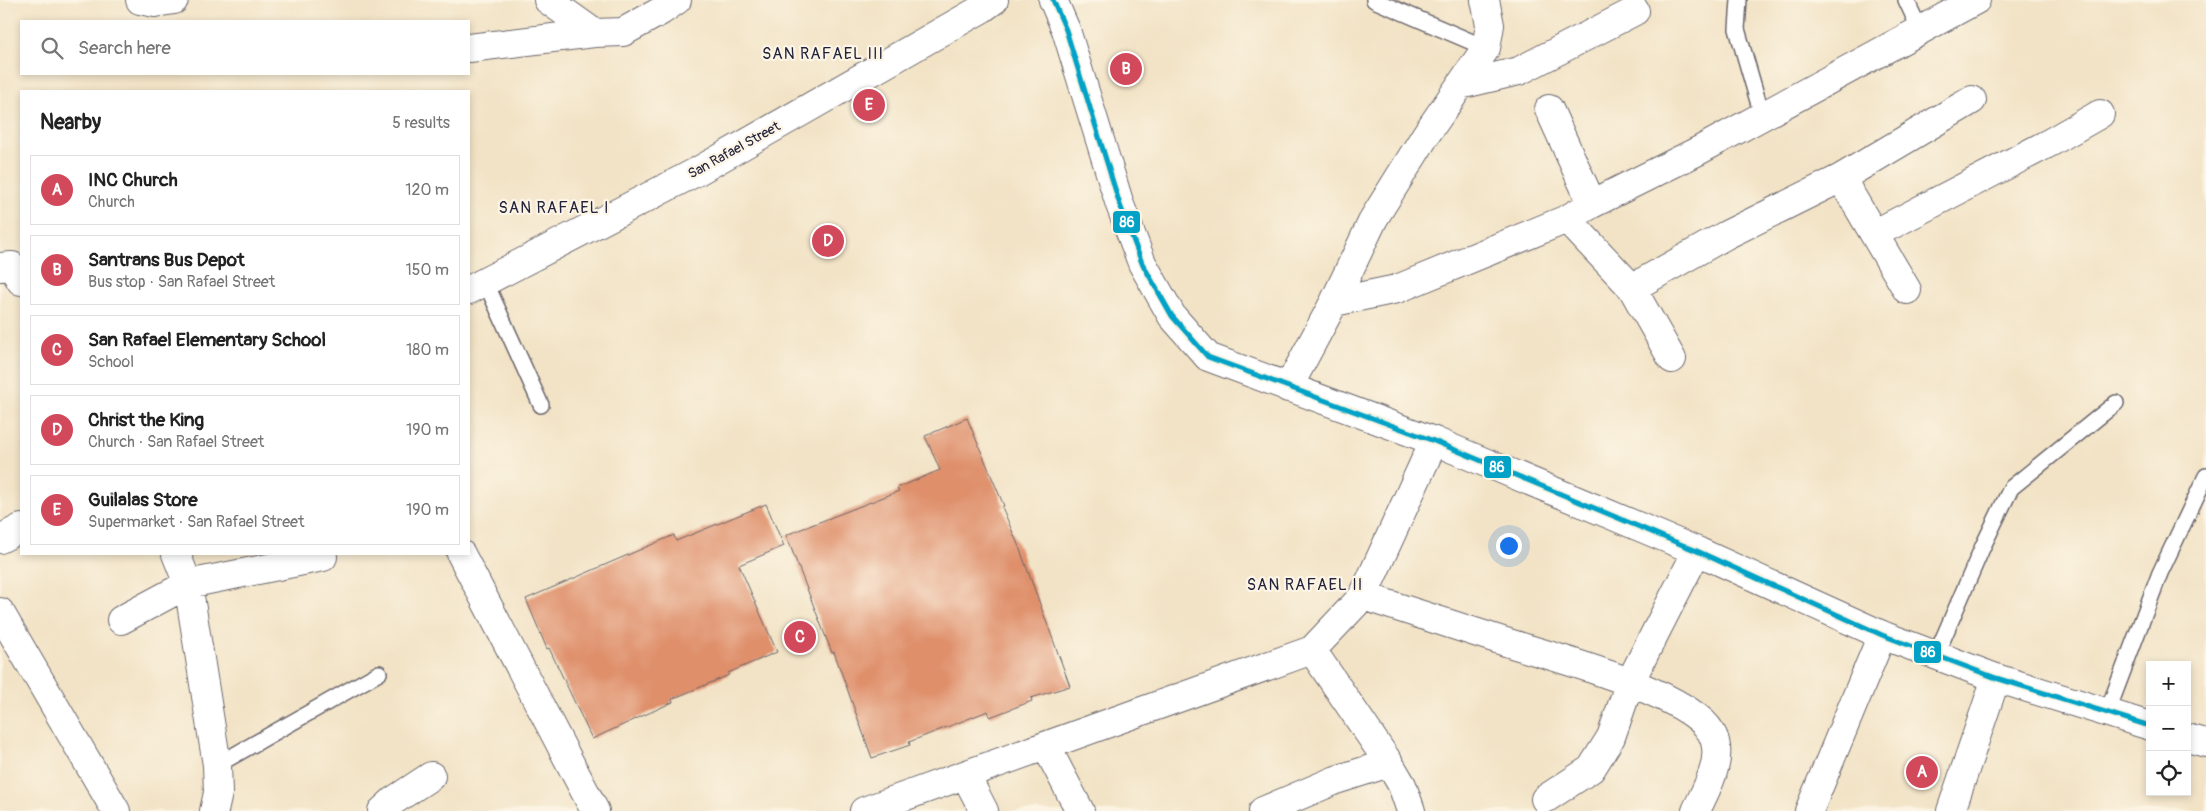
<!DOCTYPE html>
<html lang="en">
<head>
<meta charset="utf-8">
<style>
  body { margin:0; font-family:Pangolin,sans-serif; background:#f6f6f6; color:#222 }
  .controls { position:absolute; right:15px; bottom:15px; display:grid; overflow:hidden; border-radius:0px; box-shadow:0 2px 8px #0003 }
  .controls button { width:45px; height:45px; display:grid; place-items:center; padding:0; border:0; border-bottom:1px solid #e0e0e0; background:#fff; color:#222; font:25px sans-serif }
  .you { position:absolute; left:1508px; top:545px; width:18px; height:18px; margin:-12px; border:4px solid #fff; border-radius:50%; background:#1a73e8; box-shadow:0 0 0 8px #1a73e833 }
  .badge { display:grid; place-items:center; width:32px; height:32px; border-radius:50%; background:#d1495b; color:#fff; font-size:16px; font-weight:700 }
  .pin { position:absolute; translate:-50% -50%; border:2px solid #fff; box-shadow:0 1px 5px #0006 }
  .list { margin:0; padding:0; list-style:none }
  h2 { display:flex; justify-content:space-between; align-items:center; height:65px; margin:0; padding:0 20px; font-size:21px }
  h2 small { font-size:16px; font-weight:400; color:#767676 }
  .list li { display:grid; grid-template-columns:32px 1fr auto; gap:15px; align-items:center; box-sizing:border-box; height:70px; margin:0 10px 10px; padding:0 10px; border:1px solid #e0e0e0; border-radius:0px }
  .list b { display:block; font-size:19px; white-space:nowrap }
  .list p { margin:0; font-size:16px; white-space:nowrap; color:#767676 }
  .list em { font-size:16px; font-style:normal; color:#767676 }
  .icon { flex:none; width:28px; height:28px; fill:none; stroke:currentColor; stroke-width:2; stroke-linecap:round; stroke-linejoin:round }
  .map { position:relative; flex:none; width:2206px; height:811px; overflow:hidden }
  .search { position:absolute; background:#fff; box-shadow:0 2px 8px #0003; left:20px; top:20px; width:450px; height:55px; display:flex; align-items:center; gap:12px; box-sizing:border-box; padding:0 18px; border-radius:0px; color:#767676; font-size:19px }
  .panel { position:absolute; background:#fff; box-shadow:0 2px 8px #0003; left:20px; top:90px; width:450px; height:465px; border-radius:0px }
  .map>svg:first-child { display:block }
  .building { fill:#df8f6b }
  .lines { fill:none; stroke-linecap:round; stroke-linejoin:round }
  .service-casing { stroke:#6b666c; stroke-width:18 }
  .minor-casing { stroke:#6b666c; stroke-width:30 }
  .tertiary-casing { stroke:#6b666c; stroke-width:30 }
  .service { stroke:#fff; stroke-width:15 }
  .minor { stroke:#fff; stroke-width:28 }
  .tertiary { stroke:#fff; stroke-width:28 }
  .bus-1-casing { stroke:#fcf5e5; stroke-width:9 }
  .bus-1 { stroke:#02a2c7; stroke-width:5 }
  .labels { text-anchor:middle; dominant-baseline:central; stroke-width:4.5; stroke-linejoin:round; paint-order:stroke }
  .street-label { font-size:14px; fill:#22223b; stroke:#fcf5e5 }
  .quarter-label { font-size:16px; letter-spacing:1px; fill:#22223b; stroke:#fcf5e5 }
  .line-badge { stroke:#fcf5e5; stroke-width:2 }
  .badge-label { font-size:14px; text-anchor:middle; font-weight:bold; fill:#fff }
</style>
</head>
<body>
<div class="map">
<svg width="2206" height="811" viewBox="0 0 2206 811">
  <rect width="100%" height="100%" fill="#fcf5e5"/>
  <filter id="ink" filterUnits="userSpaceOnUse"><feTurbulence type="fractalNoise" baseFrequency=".02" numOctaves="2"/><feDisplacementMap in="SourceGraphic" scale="10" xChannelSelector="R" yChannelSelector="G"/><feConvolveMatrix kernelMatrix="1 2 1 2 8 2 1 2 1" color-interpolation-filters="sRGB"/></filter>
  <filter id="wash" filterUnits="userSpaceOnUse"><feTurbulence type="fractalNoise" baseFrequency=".0096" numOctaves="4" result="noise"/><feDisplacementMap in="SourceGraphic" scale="20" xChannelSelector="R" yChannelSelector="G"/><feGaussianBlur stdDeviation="1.12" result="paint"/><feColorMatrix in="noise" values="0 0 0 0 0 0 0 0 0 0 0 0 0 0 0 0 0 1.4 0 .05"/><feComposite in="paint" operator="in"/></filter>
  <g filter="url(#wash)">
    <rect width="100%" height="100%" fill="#f2e3c6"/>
    <g id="blocks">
      <path class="building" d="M967,418L1004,506L1002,507L1019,547L1070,686L1031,698L1032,701L990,717L988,711L909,742L910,745L872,758L834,652L832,653L786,535L899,491L897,488L940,470L925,436Z
        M766,504L784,546L739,565L777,652L728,673L729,675L672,699L673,702L592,739L549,648L547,649L526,599L674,535L676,541Z"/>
    </g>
  </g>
  <g filter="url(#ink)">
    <use href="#blocks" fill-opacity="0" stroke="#6b666c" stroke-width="1"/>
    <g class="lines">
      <g class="service-casing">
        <path id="service" d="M1374,0L1486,48
          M1739,0L1737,29L1762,115
          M1906,0L1920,30
          M485,281L541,405
          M1936,655L1983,546L2011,488L2116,403
          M2107,713L2160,573L2206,476
          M217,765L379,673"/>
      </g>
      <g class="minor-casing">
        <path id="minor" d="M140,0L155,3L174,0
          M548,0L594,33L623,32L661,11L677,0
          M469,48L594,33
          M1460,85L1519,71L1635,11
          M1549,109L1592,204
          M1841,178L1907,290
          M1567,219L1632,288L1672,359
          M1874,234L2051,142L2100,114
          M0,267L12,266L21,281
          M1632,288L1726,235L1841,178L1972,100
          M469,290L698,171L983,8L994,0
          M1334,302L1397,289L1567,219L1592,204L1698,151L1976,0
          M1288,388L1334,302L1374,218L1427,133L1486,48L1490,25L1485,0
          M0,539L21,528
          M176,554L188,584L217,765L218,793L214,811
          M461,554L595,811
          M1363,596C1413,612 1462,628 1512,644C1557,658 1688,693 1711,732C1726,757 1706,789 1696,811
          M0,612L116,811
          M121,620L188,584L323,557
          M1312,650L1389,763L1402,785L1411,811
          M1046,746L1080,811
          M966,776L984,811
          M1545,799L1591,769L1611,737L1630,682L1697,551
          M382,811L393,801L431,776
          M864,811L1312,650L1363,596L1434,441
          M1263,811L1336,780L1389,763
          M1809,811L1882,635
          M1951,811L1996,678"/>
      </g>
      <g class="tertiary-casing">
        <path id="tertiary" d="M1053,0L1066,30L1120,205L1142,263L1172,316L1208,357L1434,441L1697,551L1882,635L1996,678L2150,726
          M2187,738L2206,743"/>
      </g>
      <use href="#service" class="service"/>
      <use href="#minor" class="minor"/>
      <use href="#tertiary" class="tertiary"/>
      <g class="bus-1-casing">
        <path id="bus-1" d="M1053,0L1066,30L1120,205L1142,263L1172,316L1208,357L1434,441L1697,551L1882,635L1996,678L2150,726"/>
      </g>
      <use href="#bus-1" class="bus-1"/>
    </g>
  </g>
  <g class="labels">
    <g class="street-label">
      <text transform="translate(734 150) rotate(-29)">San Rafael Street</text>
    </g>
    <g class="quarter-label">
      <text x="823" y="54">SAN RAFAEL III</text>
      <text x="554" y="208">SAN RAFAEL I</text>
      <text x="1305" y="585">SAN RAFAEL II</text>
    </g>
  </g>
  <g class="line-badge">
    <rect x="1112" y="210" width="29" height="24" rx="5" fill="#02a2c7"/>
    <rect x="1483" y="455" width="29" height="24" rx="5" fill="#02a2c7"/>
    <rect x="1913" y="640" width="29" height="24" rx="5" fill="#02a2c7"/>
  </g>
  <g class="badge-label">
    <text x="1127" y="227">86</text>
    <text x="1497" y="472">86</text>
    <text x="1928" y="657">86</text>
  </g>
</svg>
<div class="controls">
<button>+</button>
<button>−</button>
<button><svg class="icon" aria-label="locate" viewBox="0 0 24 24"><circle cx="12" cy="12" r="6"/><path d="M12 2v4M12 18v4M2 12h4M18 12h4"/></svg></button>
</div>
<div class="you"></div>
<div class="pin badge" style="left:1922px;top:772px">A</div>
<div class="pin badge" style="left:1126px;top:69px">B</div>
<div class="pin badge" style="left:800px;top:637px">C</div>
<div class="pin badge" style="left:828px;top:241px">D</div>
<div class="pin badge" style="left:869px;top:105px">E</div>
<div class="search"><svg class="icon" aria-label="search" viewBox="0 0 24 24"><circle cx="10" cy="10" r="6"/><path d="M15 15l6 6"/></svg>Search here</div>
<section class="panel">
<h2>Nearby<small>5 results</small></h2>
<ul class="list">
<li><span class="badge">A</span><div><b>INC Church</b><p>Church</p></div><em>120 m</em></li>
<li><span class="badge">B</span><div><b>Santrans Bus Depot</b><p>Bus stop · San Rafael Street</p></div><em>150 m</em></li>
<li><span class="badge">C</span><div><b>San Rafael Elementary School</b><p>School</p></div><em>180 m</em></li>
<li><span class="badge">D</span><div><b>Christ the King</b><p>Church · San Rafael Street</p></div><em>190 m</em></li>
<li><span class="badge">E</span><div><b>Guilalas Store</b><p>Supermarket · San Rafael Street</p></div><em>190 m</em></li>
</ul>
</section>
</div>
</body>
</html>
